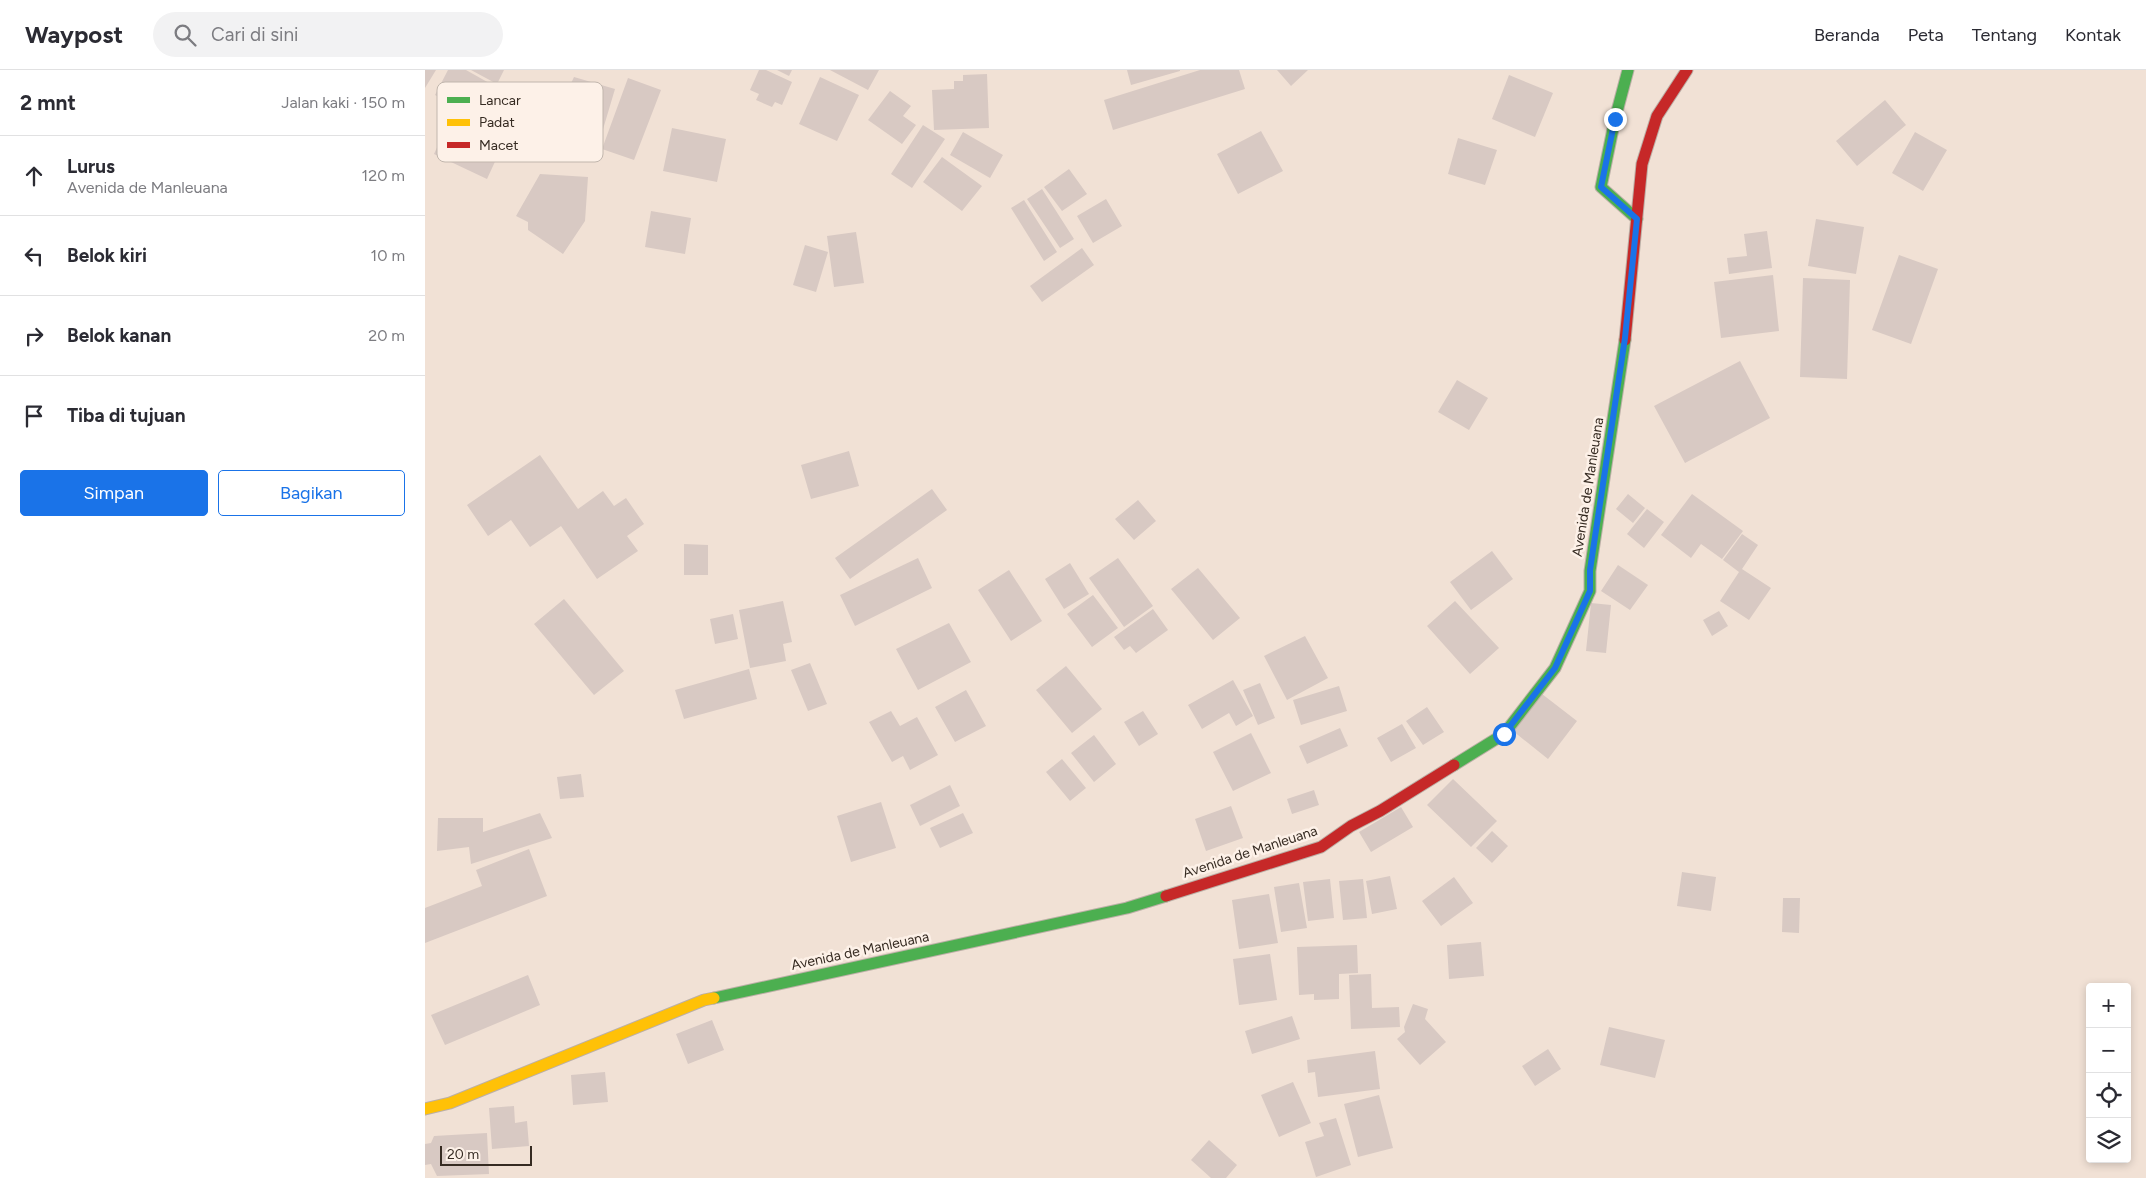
<!DOCTYPE html>
<html lang="id">
<head>
<meta charset="utf-8">
<style>
  body { margin:0; font-family:Figtree,sans-serif; background:#f2f2f3; color:#2b2b33 }
  .controls { position:absolute; right:15px; bottom:15px; display:grid; overflow:hidden; border-radius:5px; box-shadow:0 2px 8px #0003 }
  .controls button { width:45px; height:45px; display:grid; place-items:center; padding:0; border:0; border-bottom:1px solid #e1e1e2; background:#fff; color:#2b2b33; font:25px sans-serif }
  .scale { position:absolute; left:15px; bottom:12px; width:92px; box-sizing:border-box; padding-left:5px; border:2px solid #362b22; border-top:0; font-size:14px; line-height:18px; white-space:nowrap; color:#362b22; -webkit-text-stroke:4px #fdf1e8; paint-order:stroke }
  .stop { position:absolute; width:15px; height:15px; margin:-11px; border:4px solid #1a73e8; border-radius:50%; background:#fff }
  .stop.end { background:#1a73e8; border-color:#fff; box-shadow:0 1px 5px #0008 }
  .list { margin:0; padding:0; list-style:none }
  h2 { display:flex; justify-content:space-between; align-items:center; height:65px; margin:0; padding:0 20px; font-size:21px }
  h2 small { font-size:16px; font-weight:400; color:#7c7c81 }
  .list li { display:grid; grid-template-columns:32px 1fr auto; gap:15px; align-items:center; box-sizing:border-box; height:80px; padding:0 20px; border-top:1px solid #e1e1e2 }
  .list b { display:block; font-size:19px; white-space:nowrap }
  .list p { margin:0; font-size:16px; white-space:nowrap; color:#7c7c81 }
  .list em { font-size:16px; font-style:normal; color:#7c7c81 }
  .actions { display:flex; gap:10px; padding:15px 20px }
  .actions a { flex:1; padding:11px 0; border:1px solid #1a73e8; border-radius:5px; text-align:center; font-size:18px; color:#1a73e8 }
  .actions .main { background:#1a73e8; color:#fff }
  .icon { flex:none; width:28px; height:28px; fill:none; stroke:currentColor; stroke-width:2; stroke-linecap:round; stroke-linejoin:round }
  .map { position:relative; flex:none; width:1721px; height:1108px; overflow:hidden }
  header { display:flex; align-items:center; gap:30px; box-sizing:border-box; height:70px; padding:0 25px; background:#fff; border-bottom:1px solid #e1e1e2 }
  header strong { font-size:24px }
  nav { display:flex; gap:28px; margin-inline-start:auto; font-size:18px }
  .search { width:350px; height:45px; background:#f2f2f3; display:flex; align-items:center; gap:12px; box-sizing:border-box; padding:0 18px; border-radius:28px; color:#7c7c81; font-size:19px }
  main { display:flex }
  aside { flex:1; background:#fff }
  .map>svg:first-child { display:block }
  .building { fill:#d8c9c3 }
  .lines { fill:none; stroke-linecap:round; stroke-linejoin:round }
  .fast-casing { stroke:#bbafa6; stroke-width:13 }
  .slow-casing { stroke:#bbafa6; stroke-width:13 }
  .jam-casing { stroke:#bbafa6; stroke-width:13 }
  .fast { stroke:#4caf50; stroke-width:11 }
  .slow { stroke:#ffc107; stroke-width:11 }
  .jam { stroke:#c62828; stroke-width:11 }
  .route { stroke:#1a73e8; stroke-width:6 }
  .labels { text-anchor:middle; dominant-baseline:central; stroke-width:5; stroke-linejoin:round; paint-order:stroke }
  .street-label { font-size:14px; fill:#362b22; stroke:#fdf1e8 }
  .key { fill:#fdf1e8; stroke:#c1b6ad; stroke-width:1 }
  .key-label { font-size:14px; fill:#362b22 }
</style>
</head>
<body>
<header>
<strong>Waypost</strong>
<div class="search"><svg class="icon" aria-label="search" viewBox="0 0 24 24"><circle cx="10" cy="10" r="6"/><path d="M15 15l6 6"/></svg>Cari di sini</div>
<nav><a>Beranda</a><a>Peta</a><a>Tentang</a><a>Kontak</a></nav>
</header>
<main>
<aside>
<h2>2 mnt<small>Jalan kaki · 150 m</small></h2>
<ul class="list">
<li><svg class="icon" aria-label="ahead" viewBox="0 0 24 24"><path d="M12 20V5M6 11l6-6 6 6"/></svg><div><b>Lurus</b><p>Avenida de Manleuana</p></div><em>120 m</em></li>
<li><svg class="icon" aria-label="left" viewBox="0 0 24 24"><path d="M17 20v-9H6M10 6l-5 5 5 5"/></svg><div><b>Belok kiri</b></div><em>10 m</em></li>
<li><svg class="icon" aria-label="right" viewBox="0 0 24 24"><path d="M7 20v-9h11M14 6l5 5-5 5"/></svg><div><b>Belok kanan</b></div><em>20 m</em></li>
<li><svg class="icon" aria-label="arrive" viewBox="0 0 24 24"><path d="M6 21V4h12l-3 4 3 4H6"/></svg><div><b>Tiba di tujuan</b></div></li>
</ul>
<div class="actions"><a class="main">Simpan</a><a>Bagikan</a></div>
</aside>
<div class="map">
<svg width="1721" height="1108" viewBox="0 0 1721 1108">
  <rect width="100%" height="100%" fill="#f1e1d5"/>
  <path class="building" d="M0,0H11L0,18Z
    M23,0H41L73,18L55,49L10,25Z
    M46,0H79L72,14Z
    M334,0H341L367,12L357,35L350,32L347,37L331,30L334,24L325,20Z
    M352,0H367L364,6Z
    M405,0H454L443,20Z
    M702,0H755V1L706,15Z
    M775,0H814L820,19L688,60L679,30Z
    M852,0H883L866,16Z
    M562,4L564,58L509,60L507,20L529,19V11H538V5Z
    M1084,5L1128,23L1110,67L1067,49Z
    M149,7L190,19L173,76L114,60L109,47V35L122,24L139,28Z
    M395,7L434,25L412,71L374,54Z
    M203,8L236,20L209,90L177,79Z
    M465,21L486,36L478,46L491,55L477,74L443,50Z
    M1460,30L1481,55L1432,96L1411,71Z
    M27,45L80,70L62,109L9,84Z
    M498,55L520,69L487,118L466,104Z
    M247,58L301,69L292,112L238,101Z
    M836,61L858,101L813,124L792,84Z
    M538,62L578,85L565,108L525,85Z
    M1490,62L1522,80L1498,121L1467,103Z
    M1033,68L1072,80L1060,115L1023,104Z
    M517,87L557,116L537,141L498,112Z
    M644,99L662,124L637,141L619,117Z
    M115,104L163,107L160,151L138,184L103,160V152L91,146Z
    M617,119L649,169L635,178L602,129Z
    M681,129L697,156L668,173L652,146Z
    M599,130L632,182L619,191L586,138Z
    M226,141L266,148L260,184L220,177Z
    M1391,149L1439,157L1431,204L1383,196Z
    M1342,161L1347,198L1304,204L1302,188L1322,186L1319,164Z
    M431,162L439,213L409,217L402,166Z
    M380,175L403,182L391,222L368,215Z
    M657,178L669,195L617,232L605,216Z
    M1474,185L1513,199L1486,274L1447,260Z
    M1348,205L1354,261L1296,268L1289,212Z
    M1378,208L1425,210L1422,309L1375,307Z
    M1315,291L1345,348L1260,393L1229,336Z
    M1032,310L1063,328L1044,360L1013,342Z
    M424,381L434,416L386,429L376,395Z
    M115,385L153,439L178,421L189,436L201,428L219,454L202,466L213,481L172,509L136,456L105,477L86,450L63,466L42,435Z
    M507,419L522,440L425,509L410,488Z
    M1203,424L1220,438L1208,453L1191,439Z
    M1267,424L1318,461L1297,489L1276,474L1266,488L1236,465Z
    M713,430L731,451L709,470L690,449Z
    M1222,439L1239,452L1219,478L1202,464Z
    M1317,464L1333,475L1317,499L1346,518L1324,550L1295,531L1314,502L1298,490Z
    M259,474L283,475V505H259Z
    M1067,481L1088,509L1046,540L1025,512Z
    M493,488L507,518L430,556L415,525Z
    M693,488L728,536L699,557L664,508Z
    M645,493L664,524L639,539L620,509Z
    M1193,495L1223,515L1205,540L1176,521Z
    M773,498L815,548L788,570L746,519Z
    M584,500L617,551L586,571L553,520Z
    M668,525L693,558L667,577L642,544Z
    M139,529L199,601L169,625L109,554Z
    M358,531L367,572L358,574L361,591L325,598L314,540Z
    M1030,531L1074,578L1045,604L1002,556Z
    M1166,533L1186,535L1181,583L1161,581Z
    M728,539L743,560L711,583L705,576L699,580L689,567Z
    M1294,541L1303,556L1287,566L1278,550Z
    M308,544L313,569L290,574L285,549Z
    M524,553L546,592L493,620L471,579Z
    M880,566L903,608L862,630L839,586Z
    M385,593L402,634L383,641L366,600Z
    M641,596L677,639L647,663L611,620Z
    M324,599L332,629L259,649L250,620Z
    M808,610L828,646L811,656L804,643L777,659L763,635Z
    M835,613L850,648L833,655L818,620Z
    M914,616L922,641L876,655L868,630Z
    M541,620L561,656L530,672L510,637Z
    M1117,624L1152,651L1123,689L1088,661Z
    M1002,637L1019,662L998,675L981,651Z
    M466,641L475,656L492,647L513,685L485,700L478,686L467,692L444,652Z
    M718,641L733,664L714,676L699,652Z
    M977,654L991,678L966,692L952,668Z
    M915,658L923,676L882,694L874,676Z
    M826,663L846,703L808,721L788,682Z
    M669,665L691,694L669,712L646,683Z
    M637,689L661,718L645,731L621,702Z
    M156,704L159,727L135,729L132,707Z
    M1028,709L1072,751L1046,777L1002,735Z
    M525,715L535,736L495,756L485,735Z
    M889,720L894,735L867,744L862,729Z
    M456,732L471,778L426,792L412,746Z
    M806,736L818,768L781,781L770,749Z
    M976,737L988,757L946,782L934,762Z
    M115,743L127,768L46,794L44,777L12,781L13,748H58V762Z
    M538,743L548,763L515,778L505,758Z
    M1067,761L1083,776L1067,793L1051,778Z
    M104,779L122,826L0,873V838L57,816L51,800Z
    M1257,802L1291,807L1286,841L1252,836Z
    M965,806L972,839L947,844L941,811Z
    M1029,807L1048,833L1016,856L997,831Z
    M905,809L909,848L883,851L878,812Z
    M938,809L942,848L918,850L914,811Z
    M874,813L882,858L856,862L849,817Z
    M844,824L853,873L814,879L807,830Z
    M1358,828H1375L1374,863L1357,862Z
    M1056,872L1059,906L1024,909L1022,875Z
    M932,875L933,903L914,904V929L889,930V924L874,925L872,877Z
    M845,884L852,930L814,935L808,889Z
    M946,904L947,938L974,937L975,957L926,959L924,905Z
    M103,905L115,935L20,975L6,945Z
    M988,934L1003,939L1000,949L1021,972L995,995L972,969L980,962L979,957Z
    M867,946L875,969L827,984L820,961Z
    M287,950L299,980L263,994L251,964Z
    M1184,957L1240,970L1230,1008L1175,995Z
    M1123,979L1136,999L1110,1016L1097,996Z
    M950,981L955,1019L893,1027L890,1002L883,1003L882,990Z
    M180,1002L183,1032L148,1035L146,1005Z
    M868,1012L886,1053L854,1067L836,1025Z
    M954,1025L968,1078L933,1087L919,1034Z
    M89,1036L90,1053L102,1051L104,1076L67,1079L64,1038Z
    M911,1048L926,1095L891,1107L880,1072L899,1066L894,1053Z
    M62,1063L64,1104L12,1106L6,1094L0,1095V1074L6,1073L9,1066Z
    M784,1070L812,1095L801,1108H786L766,1090Z"/>
  <g class="lines">
    <g class="fast-casing">
      <path id="fast" d="M1203,0L1190,49L1176,117L1212,149
        M1029,695L1079,664L1130,598L1165,521V501L1200,270
        M289,928L702,838L741,826"/>
    </g>
    <g class="slow-casing">
      <path id="slow" d="M0,1039L25,1033L279,930L289,928"/>
    </g>
    <g class="jam-casing">
      <path id="jam" d="M1200,270L1217,94L1232,46L1262,0
        M741,826L896,777L926,756L955,741L1029,695"/>
    </g>
    <use href="#fast" class="fast"/>
    <use href="#slow" class="slow"/>
    <use href="#jam" class="jam"/>
  </g>
  <g class="lines">
    <path class="route" d="M1079,664L1130,598L1165,521V500L1200,268L1212,149L1176,117L1190,49"/>
  </g>
  <g class="labels">
    <g class="street-label">
      <text transform="translate(1163 417) rotate(-81)">Avenida de Manleuana</text>
      <text transform="translate(825 782) rotate(-18)">Avenida de Manleuana</text>
      <text transform="translate(435 881) rotate(-12)">Avenida de Manleuana</text>
    </g>
  </g>
  <rect x="12" y="12" width="166" height="80" rx="8" class="key"/>
  <rect x="22" y="27" width="23" height="6" fill="#4caf50"/>
  <rect x="22" y="49" width="23" height="7" fill="#ffc107"/>
  <rect x="22" y="72" width="23" height="6" fill="#c62828"/>
  <g class="key-label">
    <text x="54" y="35">Lancar</text>
    <text x="54" y="57">Padat</text>
    <text x="54" y="80">Macet</text>
  </g>
</svg>
<div class="controls">
<button>+</button>
<button>−</button>
<button><svg class="icon" aria-label="locate" viewBox="0 0 24 24"><circle cx="12" cy="12" r="6"/><path d="M12 2v4M12 18v4M2 12h4M18 12h4"/></svg></button>
<button><svg class="icon" aria-label="layers" viewBox="0 0 24 24"><path d="M12 4l9 5-9 5-9-5zM3 14l9 5 9-5"/></svg></button>
</div>
<div class="scale">20 m</div>
<div class="stop" style="left:1079px;top:664px"></div>
<div class="stop end" style="left:1190px;top:49px"></div>
</div>
</main>
</body>
</html>
